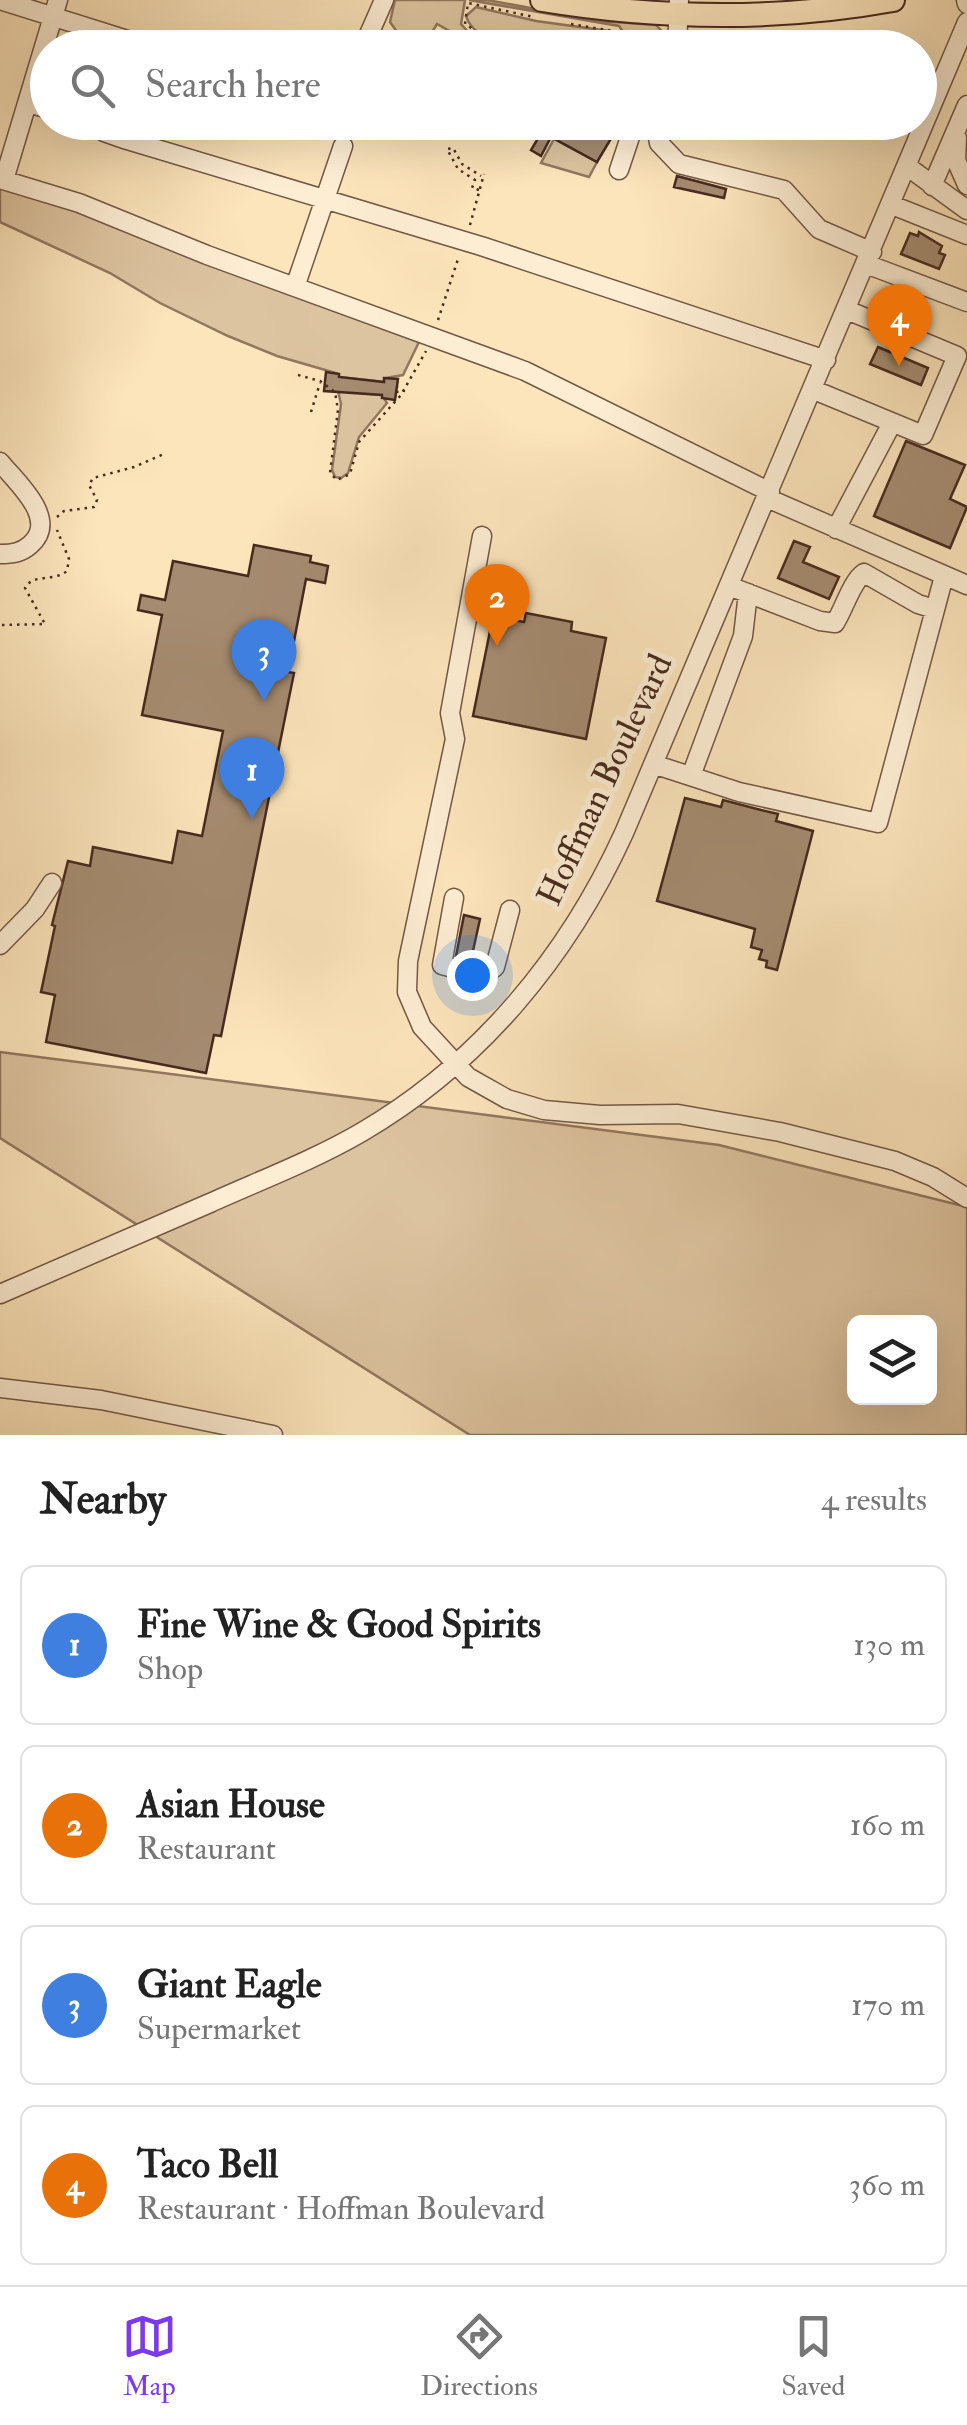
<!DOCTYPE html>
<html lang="en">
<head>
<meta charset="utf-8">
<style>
  body { margin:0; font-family:"IM FELL Double Pica",serif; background:#f2f2f2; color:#222 }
  .controls { position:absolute; right:30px; bottom:30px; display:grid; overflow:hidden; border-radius:15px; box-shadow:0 10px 40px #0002 }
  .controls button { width:90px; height:90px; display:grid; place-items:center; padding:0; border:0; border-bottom:2px solid #e0e0e0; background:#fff; color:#222; font:50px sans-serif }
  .you { position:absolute; left:472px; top:975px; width:35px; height:35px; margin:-25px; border:8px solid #fff; border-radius:50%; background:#1a73e8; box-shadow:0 0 0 15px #1a73e833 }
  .badge { display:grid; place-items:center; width:65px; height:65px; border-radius:50%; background:#7c3aed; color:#fff; font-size:32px; font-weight:700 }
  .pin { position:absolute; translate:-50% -82px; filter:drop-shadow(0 2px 5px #0008) }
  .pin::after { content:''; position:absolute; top:52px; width:35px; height:30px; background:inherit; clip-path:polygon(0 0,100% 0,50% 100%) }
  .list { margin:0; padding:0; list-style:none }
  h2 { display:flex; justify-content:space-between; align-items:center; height:130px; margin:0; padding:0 40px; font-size:42px }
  h2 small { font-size:32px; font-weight:400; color:#767676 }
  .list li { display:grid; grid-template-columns:65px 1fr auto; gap:30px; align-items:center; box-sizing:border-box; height:160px; margin:0 20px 20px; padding:0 20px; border:2px solid #e0e0e0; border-radius:15px }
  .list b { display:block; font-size:38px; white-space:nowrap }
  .list p { margin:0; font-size:32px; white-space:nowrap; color:#767676 }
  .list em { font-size:32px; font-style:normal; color:#767676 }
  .icon { flex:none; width:55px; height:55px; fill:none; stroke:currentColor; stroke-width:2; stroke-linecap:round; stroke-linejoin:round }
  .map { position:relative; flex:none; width:967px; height:1435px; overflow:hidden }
  .search { position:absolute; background:#fff; box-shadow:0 10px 40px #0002; left:30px; right:30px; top:30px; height:110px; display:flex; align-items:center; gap:25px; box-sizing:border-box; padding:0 35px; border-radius:55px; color:#767676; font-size:38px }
  .sheet { height:850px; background:#fff }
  nav { display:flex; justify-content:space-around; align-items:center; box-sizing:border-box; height:140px; border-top:2px solid #e0e0e0; background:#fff; font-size:28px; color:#767676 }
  nav a { display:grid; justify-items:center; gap:5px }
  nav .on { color:#7c3aed }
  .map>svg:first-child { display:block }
  .green { fill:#ddc4a0; stroke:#927760; stroke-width:2.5; fill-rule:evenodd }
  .building { fill:#a58b70; stroke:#472a1f; stroke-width:2.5 }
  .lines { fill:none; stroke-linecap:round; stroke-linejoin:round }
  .minor-casing { stroke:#745846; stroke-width:21 }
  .major-casing { stroke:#472a1f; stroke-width:26 }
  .path { stroke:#472a1f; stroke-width:2.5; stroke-dasharray:2.5 5; stroke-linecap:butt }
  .minor { stroke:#fdedd3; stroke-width:18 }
  .major { stroke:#fce4bb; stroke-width:22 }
  .labels { text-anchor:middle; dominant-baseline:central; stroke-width:10; stroke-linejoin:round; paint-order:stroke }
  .street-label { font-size:35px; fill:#472a1f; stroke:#fdedd3 }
</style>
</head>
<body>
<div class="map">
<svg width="967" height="1435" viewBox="0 0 967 1435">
  <rect width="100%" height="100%" fill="#fce4bb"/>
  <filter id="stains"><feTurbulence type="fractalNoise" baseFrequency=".002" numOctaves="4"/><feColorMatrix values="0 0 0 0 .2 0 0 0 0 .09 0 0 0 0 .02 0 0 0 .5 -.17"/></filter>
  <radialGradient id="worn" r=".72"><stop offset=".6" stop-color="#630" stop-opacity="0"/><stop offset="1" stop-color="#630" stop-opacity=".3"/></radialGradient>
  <path class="green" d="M395,0H465L461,24L478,43L474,47H465L458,36L437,24L423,47L400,36L390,22Z
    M469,0H487L601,21L656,25L669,39L668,47C647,47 631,46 619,26Z
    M476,7L536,21L609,31L632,47C593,48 480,61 466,16Z
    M554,139L597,162L589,177L541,163Z
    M0,187L59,204L419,342L403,375L385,378L384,382L339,377V374L277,356L228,336L160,303L110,273L0,222Z
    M338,391L382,395L387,403L359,437L348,473L341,478L335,477L332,470L341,404Z
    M0,1052L719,1145L967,1207V1435H470L0,1138ZM854,1322H930V1398H854Z"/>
  <path class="building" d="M599,122L615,132L597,162L551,137L541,156L531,150L540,135L506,131V124Z
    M677,176L726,189L724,198L674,187Z
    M919,232L942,246L939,253L945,255L939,269L901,254L910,233L918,236Z
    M878,347L928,368L921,385L870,364Z
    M326,372L339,374V377L384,382V378L398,379L395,400L382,398V395L324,391Z
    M906,441L965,465L950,499L967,507L950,548L874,516Z
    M794,541L810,547L803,562L839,577L829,599L778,578Z
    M254,545L311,556L310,562L328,566L325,583L306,579L288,672L294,673L221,1036L214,1035L206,1073L46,1042L55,995L41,992L55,926L52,925L68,861L90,866L93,847L172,863L178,831L202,836L223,731L142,715L162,615L138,610L141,595L165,600L173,561L248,576Z
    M526,613L572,622L571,631L606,638L586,739L473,716L493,616L524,622Z
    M685,798L721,807L723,800L761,810L778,814L776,821L813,831L777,970L766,967L767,961L759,959L762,950L751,947L755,929L657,901Z
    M464,915L480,919L471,960L456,956Z"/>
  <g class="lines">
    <g class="minor-casing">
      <path id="minor" d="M0,0L153,48
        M966,0L967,4
        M363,48L384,0
        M677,48L679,0
        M28,103L48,109
        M90,122L104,132L127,140L481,246L826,360
        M655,122L659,143L679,164L784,190L819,229L872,252
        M957,138L956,160L967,185
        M908,167L967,210
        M619,170L635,122
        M0,179L79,203L207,255L525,371L770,492
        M4,180L58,0
        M932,186L967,105
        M892,205L967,235
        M866,264L967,302
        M295,287L343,146
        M814,390L923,435L957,356L847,310
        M0,462C16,482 60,519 30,545C21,553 12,554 0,554
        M767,498L967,585
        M836,529L892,423
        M482,536L450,713L455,739L408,961L407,992L422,1027L468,1077L507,1099L544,1110L600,1115L678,1114L780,1132L895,1161L933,1177L967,1198
        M729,586L820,621L835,623C844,609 852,581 864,573L918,604L934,609
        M653,764L739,792L878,823L944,576
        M691,776L743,636L748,593
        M454,898L442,965L483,976L495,967L510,910
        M0,945L35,909L52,883
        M0,1294C70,1264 140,1234 210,1203C261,1180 314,1160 362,1132C480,1063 568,956 624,833L967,22
        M0,1388L101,1400L273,1435"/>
    </g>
    <g class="major-casing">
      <path id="major" d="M542,0C658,19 777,21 893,0"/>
    </g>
    <path class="path" d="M571,24L619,32L639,48
      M503,48L465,24L468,3L534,17
      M479,190L472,188L475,180L458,169L447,149L453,148L462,164L481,176
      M470,225L484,174
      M438,320L459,256
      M298,375L320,381L335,392L338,410L330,473L337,480L350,474L359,442L401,395L426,351
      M396,392L404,391L397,387
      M311,412L320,383
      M57,517L64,511L94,507L97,500L89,485L93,478L134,467L166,453
      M2,625L45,624L25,588C33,573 54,582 67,571L69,559L57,530"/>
    <use href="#minor" class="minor"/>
    <use href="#major" class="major"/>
  </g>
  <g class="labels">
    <g class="street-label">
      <text transform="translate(605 780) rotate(-65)">Hoffman Boulevard</text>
    </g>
  </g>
  <rect width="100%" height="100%" filter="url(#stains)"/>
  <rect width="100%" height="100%" fill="url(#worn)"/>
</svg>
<div class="controls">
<button><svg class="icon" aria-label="layers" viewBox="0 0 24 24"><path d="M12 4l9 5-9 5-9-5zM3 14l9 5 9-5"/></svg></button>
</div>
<div class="you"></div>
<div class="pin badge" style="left:252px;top:819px;background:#3f7fe0">1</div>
<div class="pin badge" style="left:497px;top:646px;background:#e8710a">2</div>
<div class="pin badge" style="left:264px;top:701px;background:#3f7fe0">3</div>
<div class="pin badge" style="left:899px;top:366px;background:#e8710a">4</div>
<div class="search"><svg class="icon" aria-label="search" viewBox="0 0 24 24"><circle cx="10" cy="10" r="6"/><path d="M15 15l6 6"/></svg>Search here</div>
</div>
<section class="sheet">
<h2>Nearby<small>4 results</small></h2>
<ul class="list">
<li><span class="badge" style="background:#3f7fe0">1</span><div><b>Fine Wine &amp; Good Spirits</b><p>Shop</p></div><em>130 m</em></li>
<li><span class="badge" style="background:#e8710a">2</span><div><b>Asian House</b><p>Restaurant</p></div><em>160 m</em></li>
<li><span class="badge" style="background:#3f7fe0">3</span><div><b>Giant Eagle</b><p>Supermarket</p></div><em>170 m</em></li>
<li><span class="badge" style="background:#e8710a">4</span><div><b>Taco Bell</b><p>Restaurant · Hoffman Boulevard</p></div><em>360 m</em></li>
</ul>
</section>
<nav>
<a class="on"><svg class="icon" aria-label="map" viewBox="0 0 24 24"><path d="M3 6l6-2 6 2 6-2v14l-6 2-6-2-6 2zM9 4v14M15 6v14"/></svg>Map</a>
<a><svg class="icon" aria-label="directions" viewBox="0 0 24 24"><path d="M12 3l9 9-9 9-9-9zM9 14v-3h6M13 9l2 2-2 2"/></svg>Directions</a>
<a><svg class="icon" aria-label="saved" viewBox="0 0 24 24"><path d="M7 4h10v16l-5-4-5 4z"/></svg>Saved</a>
</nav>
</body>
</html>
